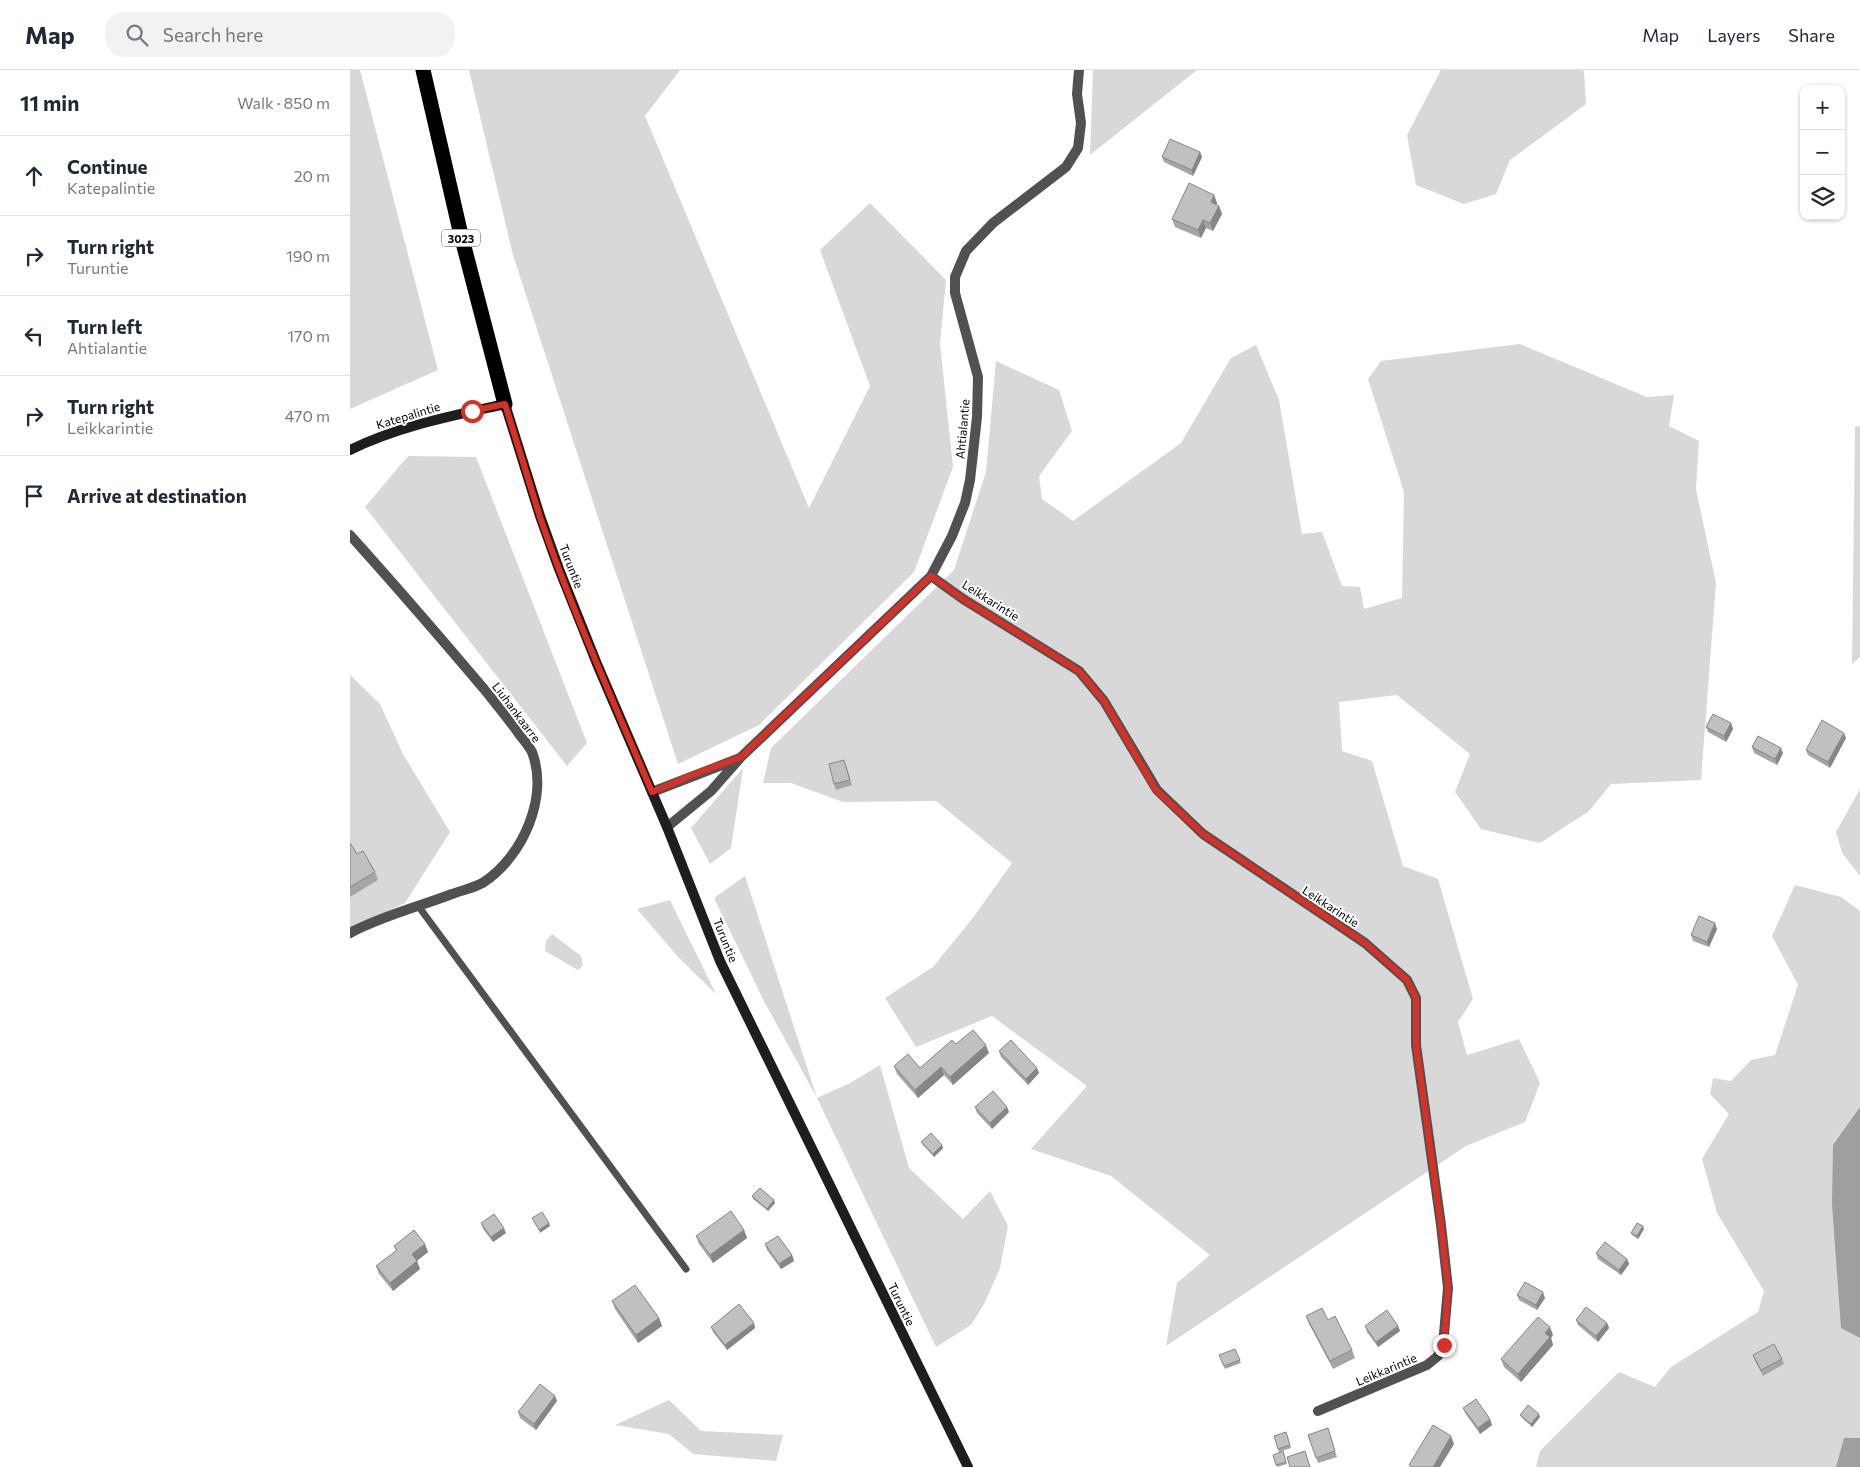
<!DOCTYPE html>
<html lang="en">
<head>
<meta charset="utf-8">
<style>
  body { margin:0; font-family:Commissioner,sans-serif; background:#f2f2f3; color:#1f2937 }
  .controls { position:absolute; right:15px; top:15px; display:grid; overflow:hidden; border-radius:10px; box-shadow:0 1px 4px #0004 }
  .controls button { width:45px; height:45px; display:grid; place-items:center; padding:0; border:0; border-bottom:1px solid #e0e1e3; background:#fff; color:#1f2937; font:25px sans-serif }
  .stop { position:absolute; width:15px; height:15px; margin:-11px; border:4px solid #d93025; border-radius:50%; background:#fff }
  .stop.end { background:#d93025; border-color:#fff; box-shadow:0 1px 5px #0008 }
  .list { margin:0; padding:0; list-style:none }
  h2 { display:flex; justify-content:space-between; align-items:center; height:65px; margin:0; padding:0 20px; font-size:21px }
  h2 small { font-size:16px; font-weight:400; color:#747a83 }
  .list li { display:grid; grid-template-columns:32px 1fr auto; gap:15px; align-items:center; box-sizing:border-box; height:80px; padding:0 20px; border-top:1px solid #e0e1e3 }
  .list b { display:block; font-size:19px; white-space:nowrap }
  .list p { margin:0; font-size:16px; white-space:nowrap; color:#747a83 }
  .list em { font-size:16px; font-style:normal; color:#747a83 }
  .icon { flex:none; width:28px; height:28px; fill:none; stroke:currentColor; stroke-width:2; stroke-linecap:round; stroke-linejoin:round }
  .map { position:relative; flex:none; width:1510px; height:1397px; overflow:hidden }
  header { display:flex; align-items:center; gap:30px; box-sizing:border-box; height:70px; padding:0 25px; background:#fff; border-bottom:1px solid #e0e1e3 }
  header strong { font-size:24px }
  nav { display:flex; gap:28px; margin-inline-start:auto; font-size:18px }
  .search { width:350px; height:45px; background:#f2f2f3; display:flex; align-items:center; gap:12px; box-sizing:border-box; padding:0 18px; border-radius:20px; color:#747a83; font-size:19px }
  main { display:flex }
  aside { flex:1; background:#fff }
  .map>svg:first-child { display:block }
  .green { fill:#d8d8d8 }
  .water { fill:#9f9f9f }
  .lines { fill:none; stroke-linecap:round; stroke-linejoin:round }
  .lane { stroke:#515151; stroke-width:7 }
  .street { stroke:#515151; stroke-width:10 }
  .secondary { stroke:#1e1e1e; stroke-width:10 }
  .highway { stroke:#000; stroke-width:15 }
  .wall { fill:#a5a5a5 }
  .shaded-wall { fill:#868686 }
  .building { fill:#c0c0c0; stroke:#868686 }
  .route { stroke:#d93025; stroke-width:6 }
  .labels { text-anchor:middle; dominant-baseline:central; stroke-width:4; stroke-linejoin:round; paint-order:stroke }
  .shield { fill:#fff; stroke:#4c4c4c; stroke-width:1 }
  .shield-label { font-size:11px; font-weight:bold; fill:#000 }
  .street-label { font-size:12px; fill:#000; stroke:#fff }
</style>
</head>
<body>
<header>
<strong>Map</strong>
<div class="search"><svg class="icon" aria-label="search" viewBox="0 0 24 24"><circle cx="10" cy="10" r="6"/><path d="M15 15l6 6"/></svg>Search here</div>
<nav><a>Map</a><a>Layers</a><a>Share</a></nav>
</header>
<main>
<aside>
<h2>11 min<small>Walk · 850 m</small></h2>
<ul class="list">
<li><svg class="icon" aria-label="ahead" viewBox="0 0 24 24"><path d="M12 20V5M6 11l6-6 6 6"/></svg><div><b>Continue</b><p>Katepalintie</p></div><em>20 m</em></li>
<li><svg class="icon" aria-label="right" viewBox="0 0 24 24"><path d="M7 20v-9h11M14 6l5 5-5 5"/></svg><div><b>Turn right</b><p>Turuntie</p></div><em>190 m</em></li>
<li><svg class="icon" aria-label="left" viewBox="0 0 24 24"><path d="M17 20v-9H6M10 6l-5 5 5 5"/></svg><div><b>Turn left</b><p>Ahtialantie</p></div><em>170 m</em></li>
<li><svg class="icon" aria-label="right" viewBox="0 0 24 24"><path d="M7 20v-9h11M14 6l5 5-5 5"/></svg><div><b>Turn right</b><p>Leikkarintie</p></div><em>470 m</em></li>
<li><svg class="icon" aria-label="arrive" viewBox="0 0 24 24"><path d="M6 21V4h12l-3 4 3 4H6"/></svg><div><b>Arrive at destination</b></div></li>
</ul>
</aside>
<div class="map">
<svg width="1510" height="1397" viewBox="0 0 1510 1397">
  <rect width="100%" height="100%" fill="#fff"/>
  <path class="green" d="M0,0H10L88,300L0,339Z
    M119,0H330L295,46L459,438L520,316L470,180L520,133L596,210L590,273L603,397L564,502L409,655L328,694L163,185Z
    M743,0H847L740,85Z
    M1091,0H1231L1234,1L1236,34L1160,90L1146,124L1114,134L1066,115L1057,65Z
    M1170,274L1297,327L1324,325L1319,356L1349,371L1346,419L1366,513L1351,710L1261,714L1239,741L1190,773L1131,759L1105,722L1120,684L1047,625L989,632L992,681L1022,691L1053,796L1088,809L1123,929L1108,952L1117,985L1169,969L1190,1013L1175,1052L1116,1076L816,1276L827,1213L860,1185L761,1106L681,1079L737,1016L642,946L566,977L535,928L583,897L622,849L662,793L586,731L493,732L441,713H413L421,678L604,500L636,402L646,291L709,320L722,361L689,406L692,429L723,451L831,373L881,288L906,275L929,330L952,464L972,462L992,516L1010,517L1014,539L1052,528L1054,422L1018,309L1031,291Z
    M1510,356V587L1502,594L1505,357Z
    M58,386L126,387L237,673L217,696L15,437Z
    M0,605L30,634L53,684L100,762L55,833L0,860Z
    M393,698L381,778L360,794L341,758Z
    M1510,719V806L1492,783L1486,762Z
    M395,806L467,1028L500,1013L530,995L559,1098L613,1149L640,1121L658,1156L650,1198L634,1234L621,1255L586,1277L467,1028L414,931L364,828Z
    M1445,815L1491,827L1510,841V1397H1186L1190,1381L1269,1302L1305,1317L1321,1297L1408,1242L1414,1221L1367,1143L1352,1089L1379,1044L1360,1024L1363,1008L1381,1011L1401,990L1425,985L1448,915L1422,866Z
    M320,830L366,924L328,887L287,839Z
    M202,864L231,886L233,895L228,900L195,881L196,871Z
    M319,1330L351,1361L433,1365L426,1391L343,1384L319,1364L265,1355Z"/>
  <path class="water" d="M1510,1037V1268L1491,1258L1482,1134L1483,1075Z
    M1494,1368H1510V1397H1486Z"/>
  <g class="lines">
    <path class="lane" d="M69,837L336,1199"/>
    <path class="street" d="M0,465C45,515 90,567 134,619C146,634 158,648 169,664C173,669 179,676 182,682C199,727 173,786 134,812C125,818 112,820 102,824C68,837 32,846 0,863
      M581,506L613,529L729,601L754,631L807,720L853,764L1015,873L1057,910L1066,928V975L1091,1155L1098,1218L1093,1275L1088,1286L1077,1295L968,1341
      M302,722L390,688
      M317,757L361,721L391,687L581,506L602,466L615,433L620,410L627,347L628,307L605,223V207L616,181L643,153L716,97L728,78L731,53L727,24L729,0"/>
    <path class="secondary" d="M0,380C49,356 102,346 155,334L190,446L209,499L247,594L317,757L370,891L618,1397"/>
    <path class="highway" d="M73,0L111,165L155,334"/>
  </g>
  <path class="wall" d="M850,82L852,87L843,106L814,92L812,87Z
    M864,125L867,133L866,135L869,136L872,144L863,161L856,158L851,168L825,157L822,149Z
    M1381,653L1383,659L1376,672L1358,662L1356,657Z
    M1496,668L1480,698L1458,685L1456,680Z
    M1402,677L1433,683L1427,695L1404,683Z
    M494,690L502,715L486,720L484,714Z
    M0,773L7,784L25,802L28,810L0,827Z
    M1367,859L1359,877L1343,871L1341,865Z
    M649,981L689,1003L678,1015L651,987Z
    M639,983L603,1015L594,1005L568,1028L547,1004L544,996L570,998Z
    M625,1037L659,1042L642,1059L627,1043Z
    M571,1072L592,1075L593,1078L584,1087L572,1074Z
    M402,1126L425,1133L418,1141L403,1129Z
    M131,1153L156,1163L143,1172L133,1159Z
    M1294,1159L1288,1169L1282,1165L1281,1163Z
    M394,1160L397,1168L363,1193L349,1174L346,1166Z
    M415,1174L442,1185L444,1191L431,1199L417,1180Z
    M44,1176L78,1182L67,1191L70,1199L43,1221L29,1204L26,1196L46,1181Z
    M1246,1183L1277,1189L1279,1194L1271,1205L1248,1189Z
    M1167,1225L1195,1228L1187,1240L1169,1230Z
    M262,1231L309,1248L312,1256L288,1273L265,1239Z
    M956,1246L978,1250L1002,1280L1005,1288L983,1299L959,1254Z
    M1226,1250L1257,1253L1259,1258L1248,1272L1228,1255Z
    M404,1253L405,1258L377,1280L363,1262L361,1257Z
    M1015,1256H1048L1050,1261L1028,1277L1017,1262Z
    M1203,1265L1201,1268L1203,1275L1171,1312L1154,1297L1151,1289Z
    M885,1279L891,1293L875,1299L869,1285Z
    M1403,1285L1432,1289L1434,1294L1413,1306L1405,1291Z
    M205,1326L207,1331L186,1360L170,1348L168,1342Z
    M1113,1338L1142,1355L1130,1364L1115,1343Z
    M1170,1345L1190,1347L1182,1357L1171,1347Z
    M978,1358L987,1387L968,1393L958,1365Z
    M936,1362L941,1378L929,1382L924,1366Z
    M933,1381L937,1394L927,1397L923,1385Z"/>
  <path class="shaded-wall" d="M850,82L852,87L843,106L842,100Z
    M864,125L867,133L864,140L861,132Z
    M869,136L872,144L863,161L860,153Z
    M853,150L856,158L851,168L848,160Z
    M1381,653L1383,659L1376,672L1374,666Z
    M1494,663L1496,668L1480,698L1478,692Z
    M1431,678L1433,683L1427,695L1425,689Z
    M1365,853L1367,859L1359,877L1357,872Z
    M636,975L639,983L603,1015L600,1007Z
    M591,997L594,1005L568,1028L565,1020Z
    M687,998L689,1003L678,1015L676,1009Z
    M657,1037L659,1042L642,1059L640,1053Z
    M592,1075L593,1078L584,1087L583,1084Z
    M424,1130L425,1133L418,1141L417,1139Z
    M199,1153L200,1156L190,1163L189,1160Z
    M1293,1156L1294,1159L1288,1169L1287,1166Z
    M154,1158L156,1163L143,1172L141,1167Z
    M394,1160L397,1168L363,1193L360,1185Z
    M75,1174L78,1182L65,1192L62,1184Z
    M442,1185L444,1191L431,1199L429,1194Z
    M1277,1189L1279,1194L1271,1205L1269,1200Z
    M67,1191L70,1199L43,1221L40,1213Z
    M1193,1222L1195,1228L1187,1240L1186,1235Z
    M309,1248L312,1256L288,1273L286,1265Z
    M404,1253L405,1258L377,1280L375,1275Z
    M1257,1253L1259,1258L1248,1272L1246,1266Z
    M1048,1256L1050,1261L1028,1277L1026,1272Z
    M1200,1257L1203,1265L1201,1268L1203,1275L1171,1312L1168,1304L1195,1263Z
    M205,1326L207,1331L186,1360L184,1354Z
    M1189,1344L1190,1347L1182,1357L1181,1354Z
    M1140,1349L1142,1355L1130,1364L1128,1358Z
    M1101,1366L1104,1374L1090,1397H1083Z"/>
  <path class="building" d="M820,69L850,82L842,100L812,87Z
    M839,113L864,125L861,132L869,136L860,153L853,150L848,160L822,149Z
    M1363,644L1381,653L1374,666L1356,657Z
    M1472,650L1494,663L1478,692L1456,680Z
    M1408,666L1431,678L1425,689L1402,677Z
    M494,690L500,710L484,714L479,694Z
    M0,773L7,784L13,781L25,802L0,817Z
    M1349,846L1365,853L1357,872L1341,865Z
    M623,960L636,975L600,1007L591,997L565,1020L544,996L558,984L570,998L602,970L606,974Z
    M661,970L687,998L676,1009L649,981Z
    M643,1021L657,1037L640,1053L625,1037Z
    M581,1063L592,1075L583,1084L571,1072Z
    M410,1118L424,1130L417,1139L402,1126Z
    M381,1141L394,1160L360,1185L346,1166Z
    M192,1142L199,1153L189,1160L182,1148Z
    M144,1144L154,1158L141,1167L131,1153Z
    M1287,1153L1293,1156L1287,1166L1281,1163Z
    M64,1160L75,1174L62,1184L67,1191L40,1213L26,1196L47,1180L44,1176Z
    M428,1166L442,1185L429,1194L415,1174Z
    M1255,1172L1277,1189L1269,1200L1246,1183Z
    M1175,1212L1193,1222L1186,1235L1167,1225Z
    M285,1215L309,1248L286,1265L262,1231Z
    M389,1234L404,1253L375,1275L361,1257Z
    M1236,1237L1257,1253L1246,1266L1226,1250Z
    M972,1238L978,1250L985,1246L1002,1280L980,1291L956,1246Z
    M1037,1240L1048,1256L1026,1272L1015,1256Z
    M1188,1247L1200,1257L1195,1263L1200,1267L1168,1304L1151,1289Z
    M1424,1274L1432,1289L1411,1300L1403,1285Z
    M885,1279L890,1290L874,1296L869,1285Z
    M190,1314L205,1326L184,1354L168,1342Z
    M1126,1329L1140,1349L1128,1358L1113,1338Z
    M1178,1335L1189,1344L1181,1354L1170,1345Z
    M1083,1355L1101,1366L1083,1397H1062L1059,1395Z
    M978,1358L985,1381L966,1388L958,1365Z
    M936,1362L940,1375L928,1379L924,1366Z
    M933,1381L936,1392L926,1395L923,1385Z
    M955,1381L960,1397H940L937,1387Z"/>
  <g class="lines">
    <path class="route" d="M122,341L155,334C167,372 178,409 190,447C222,540 263,631 302,722L347,703L391,687L581,506L613,529L729,601L754,631L806,720L853,764L1015,873L1057,910L1066,928V975L1091,1156L1098,1218L1094,1275"/>
  </g>
  <g class="labels">
    <rect class="shield" x="92" y="159.5" width="38" height="17" rx="4"/>
    <g class="shield-label">
      <text x="111" y="168">3023</text>
    </g>
    <g class="street-label">
      <text transform="translate(58 345) rotate(-17)">Katepalintie</text>
      <text transform="translate(612 359) rotate(-85)">Ahtialantie</text>
      <text transform="translate(222 496) rotate(69)">Turuntie</text>
      <text transform="translate(641 530) rotate(32)">Leikkarintie</text>
      <text transform="translate(167 642) rotate(53)">Liuhankaarre</text>
      <text transform="translate(981 836) rotate(33)">Leikkarintie</text>
      <text transform="translate(376 870) rotate(68)">Turuntie</text>
      <text transform="translate(552 1234) rotate(64)">Turuntie</text>
      <text transform="translate(1036 1299) rotate(-23)">Leikkarintie</text>
    </g>
  </g>
</svg>
<div class="controls">
<button>+</button>
<button>−</button>
<button><svg class="icon" aria-label="layers" viewBox="0 0 24 24"><path d="M12 4l9 5-9 5-9-5zM3 14l9 5 9-5"/></svg></button>
</div>
<div class="stop" style="left:122px;top:341px"></div>
<div class="stop end" style="left:1094px;top:1275px"></div>
</div>
</main>
</body>
</html>
